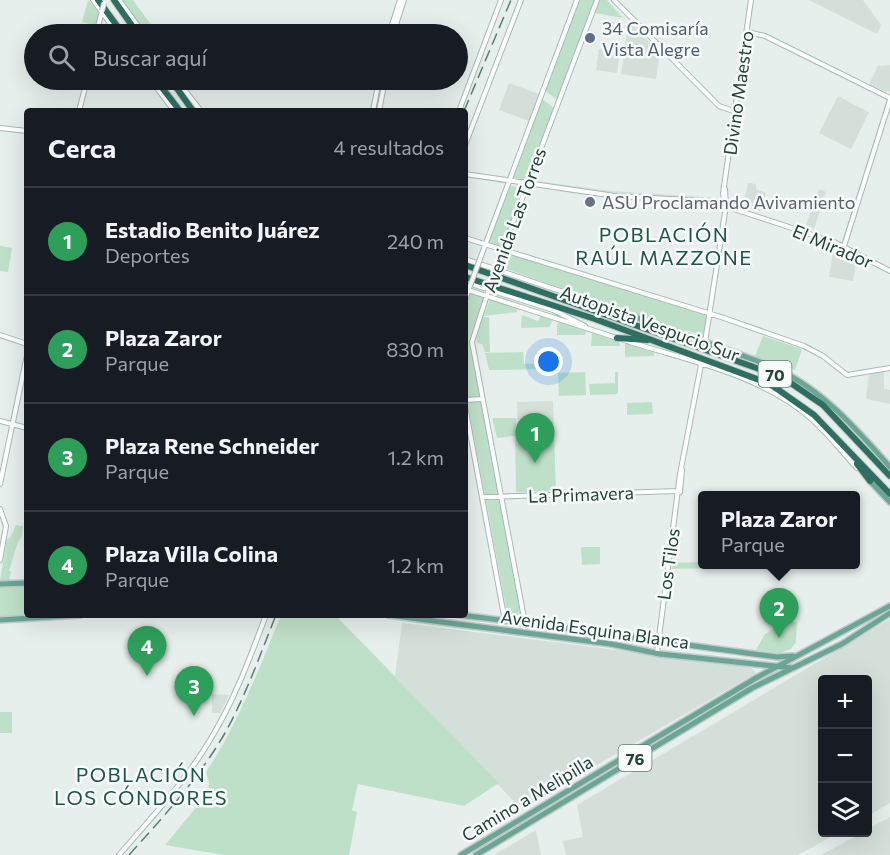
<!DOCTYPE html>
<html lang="es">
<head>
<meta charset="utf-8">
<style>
  body { margin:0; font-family:Commissioner,sans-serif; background:#20242c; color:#f1f3f6 }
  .controls { position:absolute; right:18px; bottom:18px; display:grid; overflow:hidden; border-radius:6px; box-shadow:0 6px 24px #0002 }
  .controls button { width:54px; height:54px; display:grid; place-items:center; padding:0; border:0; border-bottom:2px solid #363941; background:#171b24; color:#f1f3f6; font:30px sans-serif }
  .you { position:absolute; left:549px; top:362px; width:21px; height:21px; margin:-15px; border:4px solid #fff; border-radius:50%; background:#1a73e8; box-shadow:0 0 0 9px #1a73e833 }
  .badge { display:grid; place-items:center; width:39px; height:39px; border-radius:50%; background:#0b8043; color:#fff; font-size:20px; font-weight:700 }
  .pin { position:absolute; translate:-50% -50px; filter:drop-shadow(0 2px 3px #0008) }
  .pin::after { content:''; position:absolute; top:32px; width:21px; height:18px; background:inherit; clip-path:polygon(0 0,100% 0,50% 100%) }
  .popup { position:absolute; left:698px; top:491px; width:162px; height:78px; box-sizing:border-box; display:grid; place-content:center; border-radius:6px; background:#171b24; filter:drop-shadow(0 2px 4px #0005); font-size:20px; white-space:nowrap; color:#9ea1a6 }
  .popup b { font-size:22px; color:#f1f3f6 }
  .popup::after { content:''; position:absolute; left:50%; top:100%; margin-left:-12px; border:12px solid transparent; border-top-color:#171b24 }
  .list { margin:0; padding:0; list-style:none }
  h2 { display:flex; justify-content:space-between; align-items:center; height:78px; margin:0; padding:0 24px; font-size:26px }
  h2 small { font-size:20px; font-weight:400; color:#9ea1a6 }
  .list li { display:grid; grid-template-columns:39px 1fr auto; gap:18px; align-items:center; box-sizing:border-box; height:108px; padding:0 24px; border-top:2px solid #363941 }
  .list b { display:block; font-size:22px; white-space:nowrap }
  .list p { margin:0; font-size:20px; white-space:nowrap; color:#9ea1a6 }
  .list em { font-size:20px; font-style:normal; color:#9ea1a6 }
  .icon { flex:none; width:33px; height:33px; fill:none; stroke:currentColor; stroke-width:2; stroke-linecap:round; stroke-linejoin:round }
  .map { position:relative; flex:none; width:890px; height:855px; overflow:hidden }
  .search { position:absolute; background:#171b24; box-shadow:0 6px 24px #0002; left:24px; top:24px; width:444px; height:66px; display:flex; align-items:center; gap:15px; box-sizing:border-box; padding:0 21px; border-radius:33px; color:#9ea1a6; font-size:22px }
  .panel { position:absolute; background:#171b24; box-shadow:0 6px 24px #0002; left:24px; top:108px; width:444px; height:510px; border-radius:6px }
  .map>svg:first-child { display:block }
  .built { fill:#d4dfda }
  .green { fill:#bfe0c8 }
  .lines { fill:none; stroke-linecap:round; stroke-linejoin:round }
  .secondary-casing { stroke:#a4bbb3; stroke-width:6 }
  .primary-casing { stroke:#c2cac8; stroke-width:8 }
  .highway-casing { stroke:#c2cac8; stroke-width:8 }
  .secondary { stroke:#fff; stroke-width:4 }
  .primary { stroke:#6aa596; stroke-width:5 }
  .highway { stroke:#2f6f62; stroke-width:6 }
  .rail { stroke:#5f7d75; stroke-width:1.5; stroke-dasharray:12 6; stroke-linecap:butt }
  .secondary-bridge-casing { stroke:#a4bbb3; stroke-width:6; stroke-linecap:butt }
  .secondary-bridge { stroke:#fff; stroke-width:4 }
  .service-dot { fill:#5c6f8a; stroke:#f7fbf9; stroke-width:2 }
  .worship-dot { fill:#6b7280; stroke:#f7fbf9; stroke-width:2 }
  .labels { text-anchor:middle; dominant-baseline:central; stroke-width:5; stroke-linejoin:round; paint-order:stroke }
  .shield { fill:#f7fbf9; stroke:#637a73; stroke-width:1.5 }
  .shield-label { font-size:16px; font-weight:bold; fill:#24423a }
  .service-label { font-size:18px; fill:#4e5e75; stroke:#f7fbf9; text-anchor:start }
  .street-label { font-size:18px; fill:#24423a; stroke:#f7fbf9 }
  .worship-label { font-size:18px; fill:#5b616d; stroke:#f7fbf9; text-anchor:start }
  .neighbourhood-label { font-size:20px; letter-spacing:1.5px; fill:#1f5548; stroke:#f7fbf9 }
</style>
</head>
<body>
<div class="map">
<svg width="890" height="855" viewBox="0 0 890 855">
  <rect width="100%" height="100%" fill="#e6efeb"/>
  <path class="built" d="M809,0H863L881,25L877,34Z
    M629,21L660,53L656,79L621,74Z
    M599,49L620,52L617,73L596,70Z
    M890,65V91L885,92L869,84L878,66Z
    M509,83L539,94L529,121L499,110Z
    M838,96L853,104L851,108L853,104L869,112L851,149L819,133Z
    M887,99L890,100V107L847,245L842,241Z
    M529,180L611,191L721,198V206L578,194L527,186Z
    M748,183L756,184V189L766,193L761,211L743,206Z
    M819,189L826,192L814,229L806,225Z
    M834,247L857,259L853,281L829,277Z
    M884,371V389L890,390V404L866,399L869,374Z
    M553,401L554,433L518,434L517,402Z
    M890,619V803L868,816V680H822V832L838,833L798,855H566L563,841L583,837L577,805Z
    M402,623L751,667L756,673L521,809L395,676Z
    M212,694L229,695L220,713H212Z
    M890,817V855H821L862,833L868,832V829Z
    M536,830L541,855H494Z"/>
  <path class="green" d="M88,0L99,12L96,26L82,22Z
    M121,0H133L158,34H145Z
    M579,0H595L558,100L545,91Z
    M600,0H607L623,18L595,13Z
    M542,99L554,108L527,182L513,179Z
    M510,186L524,188L502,247L488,243Z
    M0,246L12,248L8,272L0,271Z
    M506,252L707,315L704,336L686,330L684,332L501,267Z
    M469,293L484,298L469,340L523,620L508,618L465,389V304Z
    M490,299L517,309V312L484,316Z
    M522,315L538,321L541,316L552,320L550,327L521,328Z
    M483,317H489L490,352H485L482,344L477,343V333Z
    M559,322L586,331L585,335H557V324Z
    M592,333L619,342L620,346H591Z
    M763,336L802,349L795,370L755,356Z
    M625,343L654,353V356L625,357Z
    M523,352L524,364L552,363V369L489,370L485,353Z
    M585,372L586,395L559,396L558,373Z
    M615,372H618V394L590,395L589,384L615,383Z
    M652,402L653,414L627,415V403Z
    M492,418H516L517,435L554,434L556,491L516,492L515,436L497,438Z
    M16,525L23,526L22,537L18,542L9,571H11L9,580H0L7,539L10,538Z
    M581,547H600V564L582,565Z
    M702,562V564L749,565V567L672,569L673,563Z
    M27,584V615H51L0,618V585Z
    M281,615H331L338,618L499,783L464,806L358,784L352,810L357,812L349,855H224L165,845L208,793L209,782L206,772C238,724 259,669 281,615Z
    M783,622H797L796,642L791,649L780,653L756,650L765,634Z
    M0,712H12V733H0Z"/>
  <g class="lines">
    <g class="secondary-casing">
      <path id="secondary" d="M93,0L118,34
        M119,0L144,34
        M614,0L719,106L736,112
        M747,32L765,36L890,98
        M96,34L102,11
        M389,34L400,0
        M393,34L404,0
        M151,80L174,111
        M177,80L201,111
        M79,111L87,80
        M373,111L379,80
        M379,111L385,80
        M459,111L501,0
        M0,128L27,131
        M465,145L521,0
        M465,174L615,196L723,202L741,210
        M722,205L834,242L890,271
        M725,208L723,193L751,0
        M465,238L721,317L804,346L823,356L847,375L890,368
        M844,246L890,100
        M465,259L584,299
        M480,259L577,0
        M497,265L597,0
        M465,282L553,310L585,326
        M465,289L617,338
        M487,295L472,342L525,623
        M465,300L469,289
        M0,335L27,344
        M624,340C684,360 752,372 803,412C824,428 839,449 857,468
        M705,342L726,206L725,189
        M465,400L482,399
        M465,406L505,621
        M0,421L27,428
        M0,484L27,355
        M680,492L682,470
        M482,497L679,491
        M0,509L6,526L0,560
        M657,653L680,474L701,365
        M119,855C151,818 185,782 210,740C234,701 250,658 266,615"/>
    </g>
    <g class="primary-casing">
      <path id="primary" d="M596,303L766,364C818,385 854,426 890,467
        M870,481L890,502
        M0,584L27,583
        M388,615L611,644L660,654L793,668
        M458,615C564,627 671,643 777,657L793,656
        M0,620L80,615
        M461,855L756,678L890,606
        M476,855L752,688L842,644L890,613"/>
    </g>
    <g class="highway-casing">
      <path id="highway" d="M98,0L123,34
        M114,0L138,34
        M156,80L180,111
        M171,80L193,111
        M465,265L782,377L823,405L890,476
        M465,277L595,319L770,384L814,415L890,494
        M582,300L596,303
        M617,338L647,340
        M857,464L870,481"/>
    </g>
    <use href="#secondary" class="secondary"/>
    <use href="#primary" class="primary"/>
    <use href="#highway" class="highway"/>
    <path class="rail" d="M464,111L511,0
      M129,855C164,816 199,778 225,733C246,695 260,655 276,615"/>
    <g class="secondary-bridge-casing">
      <path id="secondary-bridge" d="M102,11L104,3
        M470,286L480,259
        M488,292L497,265"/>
    </g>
    <use href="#secondary-bridge" class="secondary-bridge"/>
  </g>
  <circle class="service-dot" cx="590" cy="38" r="6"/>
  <circle class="worship-dot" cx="590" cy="202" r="6"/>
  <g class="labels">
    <g class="shield">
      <rect x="758.5" y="361" width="33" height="26" rx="4.5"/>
      <rect x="618.5" y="745" width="33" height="26" rx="4.5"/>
    </g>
    <g class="shield-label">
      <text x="775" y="374">70</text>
      <text x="635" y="758">76</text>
    </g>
    <g class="service-label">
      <text x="602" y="28">34 Comisaría<tspan x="602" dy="21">Vista Alegre</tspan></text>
    </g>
    <g class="street-label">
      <text transform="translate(738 93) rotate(-82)">Divino Maestro</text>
      <text transform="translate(514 220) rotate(-70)">Avenida Las Torres</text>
      <text transform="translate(833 246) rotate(23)">El Mirador</text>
      <text transform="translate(650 323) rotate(20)">Autopista Vespucio Sur</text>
      <text transform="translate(581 494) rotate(-2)">La Primavera</text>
      <text transform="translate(668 564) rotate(-82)">Los Tilos</text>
      <text transform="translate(595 629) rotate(8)">Avenida Esquina Blanca</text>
      <text transform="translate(527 798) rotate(-31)">Camino a Melipilla</text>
    </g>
    <g class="worship-label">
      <text x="602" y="202">ASU Proclamando Avivamiento</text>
    </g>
    <g class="neighbourhood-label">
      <text x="664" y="234">POBLACIÓN<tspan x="664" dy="23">RAÚL MAZZONE</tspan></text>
      <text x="141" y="774">POBLACIÓN<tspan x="141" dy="23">LOS CÓNDORES</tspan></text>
    </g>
  </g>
</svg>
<div class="controls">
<button>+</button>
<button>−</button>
<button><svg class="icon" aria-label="layers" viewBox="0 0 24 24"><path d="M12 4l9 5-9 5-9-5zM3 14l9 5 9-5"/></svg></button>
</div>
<div class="you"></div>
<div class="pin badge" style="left:535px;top:463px;background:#2e9e5b">1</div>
<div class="pin badge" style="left:779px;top:638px;background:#2e9e5b">2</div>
<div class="popup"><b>Plaza Zaror</b>Parque</div>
<div class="pin badge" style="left:194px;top:716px;background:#2e9e5b">3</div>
<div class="pin badge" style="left:147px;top:676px;background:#2e9e5b">4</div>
<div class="search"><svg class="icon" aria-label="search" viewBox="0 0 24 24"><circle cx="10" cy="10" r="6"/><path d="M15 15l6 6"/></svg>Buscar aquí</div>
<section class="panel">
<h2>Cerca<small>4 resultados</small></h2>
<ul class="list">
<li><span class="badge" style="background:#2e9e5b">1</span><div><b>Estadio Benito Juárez</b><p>Deportes</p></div><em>240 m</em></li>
<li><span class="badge" style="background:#2e9e5b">2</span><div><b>Plaza Zaror</b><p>Parque</p></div><em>830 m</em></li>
<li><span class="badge" style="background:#2e9e5b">3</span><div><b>Plaza Rene Schneider</b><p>Parque</p></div><em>1.2 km</em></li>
<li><span class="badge" style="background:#2e9e5b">4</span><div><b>Plaza Villa Colina</b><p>Parque</p></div><em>1.2 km</em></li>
</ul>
</section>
</div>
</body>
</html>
